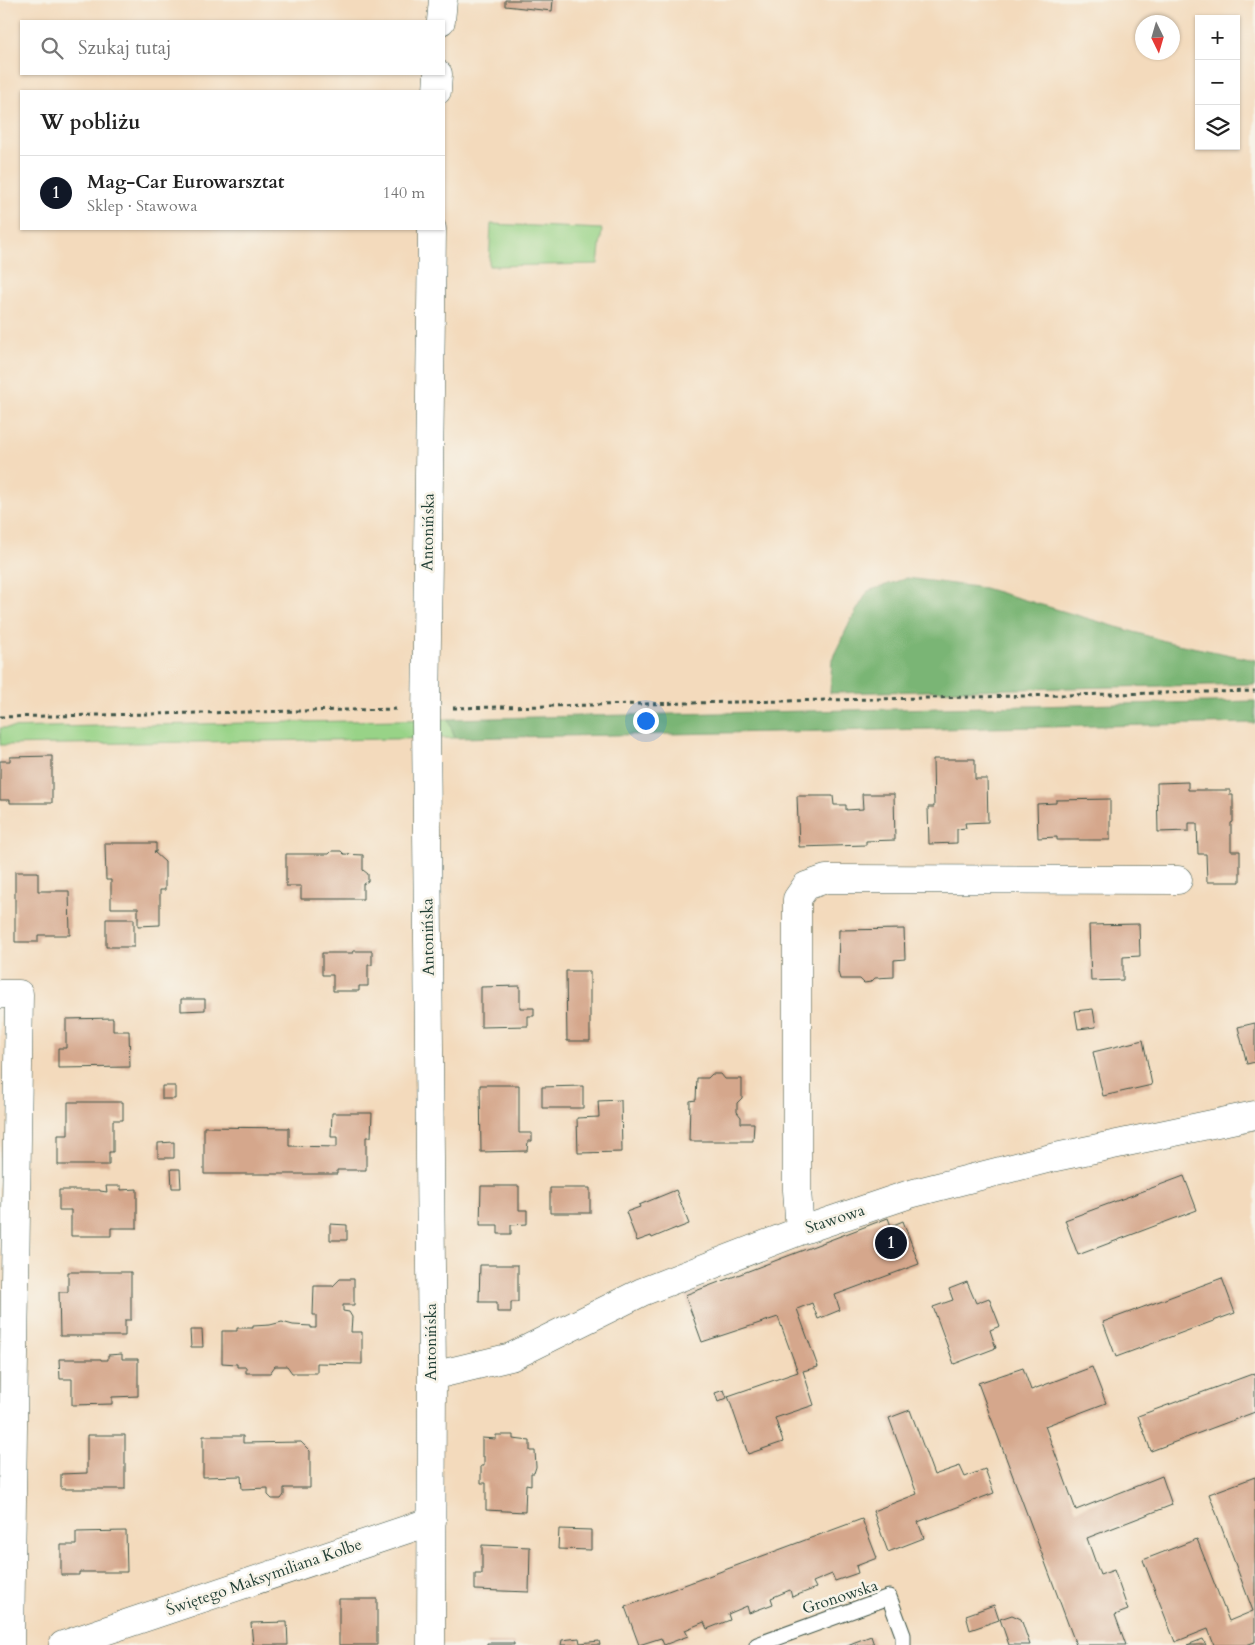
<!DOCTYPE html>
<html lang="pl">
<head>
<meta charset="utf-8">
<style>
  body { margin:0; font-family:Cardo,serif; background:#f2f2f2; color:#222 }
  .controls { position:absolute; right:15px; top:15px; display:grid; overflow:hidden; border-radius:0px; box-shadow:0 1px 4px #0004 }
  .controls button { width:45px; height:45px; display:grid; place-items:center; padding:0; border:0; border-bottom:1px solid #e0e0e0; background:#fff; color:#222; font:25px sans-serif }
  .compass { position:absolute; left:1135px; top:15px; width:45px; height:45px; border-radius:50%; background:#fff; box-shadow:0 1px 4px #0004; rotate:175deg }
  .you { position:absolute; left:645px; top:720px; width:18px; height:18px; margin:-12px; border:4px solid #fff; border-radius:50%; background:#1a73e8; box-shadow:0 0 0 8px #1a73e833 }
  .badge { display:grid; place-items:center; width:32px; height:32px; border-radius:50%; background:#111827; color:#fff; font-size:16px; font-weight:700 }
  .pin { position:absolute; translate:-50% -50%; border:2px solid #fff; box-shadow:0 1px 5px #0006 }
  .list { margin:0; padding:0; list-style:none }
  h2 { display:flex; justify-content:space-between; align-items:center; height:65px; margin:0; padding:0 20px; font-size:21px }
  h2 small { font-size:16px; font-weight:400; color:#767676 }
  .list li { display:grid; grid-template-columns:32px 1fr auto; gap:15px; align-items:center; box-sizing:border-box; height:75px; padding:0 20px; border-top:1px solid #e0e0e0 }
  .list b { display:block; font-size:19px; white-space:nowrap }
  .list p { margin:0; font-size:16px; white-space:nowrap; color:#767676 }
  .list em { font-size:16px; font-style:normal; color:#767676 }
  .icon { flex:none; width:28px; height:28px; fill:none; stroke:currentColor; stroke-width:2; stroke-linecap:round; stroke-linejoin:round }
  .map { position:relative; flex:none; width:1255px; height:1645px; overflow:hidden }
  .search { position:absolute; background:#fff; box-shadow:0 1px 4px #0004; left:20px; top:20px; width:425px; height:55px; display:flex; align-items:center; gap:12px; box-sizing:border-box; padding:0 18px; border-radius:0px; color:#767676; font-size:19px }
  .panel { position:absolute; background:#fff; box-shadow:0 1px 4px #0004; left:20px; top:90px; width:425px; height:140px; border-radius:0px }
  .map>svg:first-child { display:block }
  .green { fill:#98d387; stroke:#5c885e }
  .forest { fill:#7ab574; stroke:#4c7954 }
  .building { fill:#d5a78c }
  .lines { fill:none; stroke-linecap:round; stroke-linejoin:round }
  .service-casing { stroke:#3f5548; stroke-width:17 }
  .minor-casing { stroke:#3f5548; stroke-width:29 }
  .path { stroke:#3f5548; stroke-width:3; stroke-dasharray:4 4; stroke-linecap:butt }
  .service { stroke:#fff; stroke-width:15 }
  .minor { stroke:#fff; stroke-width:28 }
  .labels { text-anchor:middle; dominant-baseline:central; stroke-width:5; stroke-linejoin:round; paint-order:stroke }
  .street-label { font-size:16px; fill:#1f3d34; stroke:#f7f3e8 }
</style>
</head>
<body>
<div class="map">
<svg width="1255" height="1645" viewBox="0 0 1255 1645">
  <rect width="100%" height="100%" fill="#f7f3e8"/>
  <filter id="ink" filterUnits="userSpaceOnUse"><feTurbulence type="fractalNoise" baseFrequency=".02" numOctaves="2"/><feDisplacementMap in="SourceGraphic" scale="10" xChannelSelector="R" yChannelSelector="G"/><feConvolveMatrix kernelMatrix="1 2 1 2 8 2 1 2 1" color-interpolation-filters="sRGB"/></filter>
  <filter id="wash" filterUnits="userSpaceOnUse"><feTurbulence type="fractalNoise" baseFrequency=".0096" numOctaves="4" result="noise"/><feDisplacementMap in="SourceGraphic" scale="20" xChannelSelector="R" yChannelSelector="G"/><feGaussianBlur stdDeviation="1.12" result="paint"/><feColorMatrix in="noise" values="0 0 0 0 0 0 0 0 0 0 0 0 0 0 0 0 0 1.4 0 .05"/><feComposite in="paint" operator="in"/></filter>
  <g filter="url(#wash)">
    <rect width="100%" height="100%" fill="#f3dabc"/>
    <path class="green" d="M491,224L602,229L598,264L489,266Z
      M448,719L455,738L0,745V728Z"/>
    <path class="forest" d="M907,578L984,588L1168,642L1255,660V684L830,693L832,659L851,620L868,591Z
      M1255,701V723L455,738L448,719Z"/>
    <g id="blocks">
      <path class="building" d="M505,0H553L552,11L505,6Z
        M52,756V803H10V800H0V761H10V757Z
        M933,759H975V779H987L988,822L965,823L966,828L957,829V843L929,844L928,807H934Z
        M1188,782V790H1230V795H1233V822L1231,823V851H1240V882H1207L1206,854H1198L1197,823H1189V831L1158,832L1157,783Z
        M862,794H894L895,840L866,841V845L799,847L797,796H833L834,805H846V810L863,809Z
        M1110,799V840H1057V837L1038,838L1037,804L1056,803V800Z
        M105,843H156V852H154L165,862V890H160V925L138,926V908H111V880H106Z
        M332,851H341L344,854L363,855V870L368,874V881L363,884V899H301V886H286V854H329Z
        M15,872H38V891H69L70,935H38V942H15Z
        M106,919H134V947H106Z
        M1139,924L1140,956L1123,957V980L1091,981L1089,925Z
        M904,929L905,959L894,960V977L875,978L871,982L864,983L860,979H840L838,972L839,930Z
        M353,951H372V965H368V986H359V991H333V975H322V953H353Z
        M566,971H590V1041H567Z
        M520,986V1008H534V1016H528V1026L481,1027V987Z
        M181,999H205V1010L181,1011Z
        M1093,1009L1096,1027L1078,1029L1075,1011Z
        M113,1018V1031H129L130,1067L58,1068V1048H66V1019Z
        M1255,1023V1062L1247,1064L1238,1027Z
        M1143,1040L1152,1085L1103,1096L1093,1052Z
        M712,1074H721L725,1079H742V1098L737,1103V1112L741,1117V1123H754L753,1141H689L690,1101L696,1100L697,1078H708Z
        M480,1085H519V1133H532V1141H528L527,1151L481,1152Z
        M162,1086H175V1099H162Z
        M583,1086V1108H542V1087Z
        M621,1100L622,1152L578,1153L577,1118L599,1117L598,1101Z
        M68,1102H123V1120H113V1152H109V1165H58V1135H68Z
        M332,1113H372L371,1137H366V1170H337V1174H204V1127L289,1128V1146L337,1147V1137H331Z
        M174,1142V1158H158V1143Z
        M171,1169H180L181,1188H172Z
        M1184,1176L1197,1210L1078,1255L1065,1220Z
        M106,1186H121V1190L137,1189V1228H111V1236H71V1210H59V1190H100V1191L107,1192Z
        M481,1186H519V1210H527V1224L511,1225V1234H498V1225H480Z
        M550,1188H590V1213H550Z
        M676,1190L689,1224L676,1229V1228L652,1238L651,1236L637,1241L626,1212L640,1207L639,1205Z
        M888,1218L891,1226L903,1221L919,1264L835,1295L840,1310L818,1319L812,1303L797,1309L818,1367L803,1371L814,1405L775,1418L783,1442L748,1454L728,1396L798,1372L778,1317L702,1342L685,1295Z
        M330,1224L347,1225V1240H330Z
        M480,1265H518V1302H511V1312H497V1302H479Z
        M68,1272H131V1320H125V1336H60L59,1292H68Z
        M1222,1278L1235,1313L1116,1357L1103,1322Z
        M340,1279H354V1305H343V1311L349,1312L352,1317L351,1332H362V1364L317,1363V1373H292L287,1366H275L270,1373H246V1367H237V1364L222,1363V1331H237V1328H253V1326L270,1325L282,1322L293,1325L311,1326V1328H316V1315H313L314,1286H333Z
        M967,1282L976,1303L989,1298L1000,1326L990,1330L996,1348L954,1364L933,1307L953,1300L949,1289Z
        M190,1330H202L203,1347H191Z
        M122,1354V1359H138V1396L112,1397V1404L72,1405V1379H60L59,1359H101V1360H108V1355Z
        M1092,1367L1106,1403L1045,1426L1076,1510L1162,1476L1172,1505L1087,1538L1100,1575L1114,1570L1128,1610L1115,1615L1126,1645H1076L978,1383L1023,1368L1031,1390Z
        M1255,1373V1412L1151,1451L1138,1416Z
        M724,1390L727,1398L718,1402L715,1393Z
        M910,1410L934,1475L960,1466L965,1477L985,1469L994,1493L918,1522L924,1538L888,1552L873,1511L917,1494L889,1418Z
        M87,1435H125V1489H61V1474L87,1473Z
        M496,1435H513V1439L530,1441V1451H535L536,1467L534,1473H531V1485L526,1484L525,1512L486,1510V1483H481V1466H484V1456H482V1438L496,1439Z
        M203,1436H243V1443L301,1442L310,1451V1488H284V1495L281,1499H272L268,1495V1488L242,1489L241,1476L203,1477Z
        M1255,1477V1642L1246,1645H1214L1208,1629L1175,1642L1143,1560L1197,1539L1229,1621L1253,1611L1209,1494Z
        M862,1519L877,1558L856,1566L858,1573L835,1581L832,1574L813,1582L816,1588L792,1597L790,1590L771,1598L773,1604L749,1613L747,1606L728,1614L730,1620L707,1629L704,1622L685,1630L688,1636L664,1645L661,1638L639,1645L625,1607Z
        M559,1529L591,1530V1550L558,1549Z
        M126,1531L127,1572H79V1575H61V1545H76V1532Z
        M482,1545L530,1547L529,1592L475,1590V1574H482Z
        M339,1599H377V1645H339Z
        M994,1605L999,1620L970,1630L966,1615Z
        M1012,1615L1021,1619L1030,1645H1009L1000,1619Z
        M287,1622L288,1645H253L251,1623Z
        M871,1636L874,1645H847Z
        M579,1638L580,1643L599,1641L600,1645H561L562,1640Z
        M1203,1639L1206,1645H1187Z
        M487,1643H514V1645H487Z"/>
    </g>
  </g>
  <g filter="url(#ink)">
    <use href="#blocks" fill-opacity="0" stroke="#3f5548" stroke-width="1"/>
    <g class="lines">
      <g class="service-casing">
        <path id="service" d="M757,1645L889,1597L903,1635V1645"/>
      </g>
      <g class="minor-casing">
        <path id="minor" d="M441,21L443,0
          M437,91L438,74
          M0,994H19L10,1645
          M800,1231L797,1190V899L806,886L826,879L1178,880
          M432,1376L511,1357L642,1292L800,1231L910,1194L1051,1158L1255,1115
          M63,1645L432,1521
          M431,1645L432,1376L426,720L432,229"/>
      </g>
      <path class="path" d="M453,708L1255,691
        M0,717L399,709"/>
      <use href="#service" class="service"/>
      <use href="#minor" class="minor"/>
    </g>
  </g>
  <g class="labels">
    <g class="street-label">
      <text transform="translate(428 532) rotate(-89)">Antonińska</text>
      <text transform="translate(428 937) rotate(-91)">Antonińska</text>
      <text transform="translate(835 1219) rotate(-18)">Stawowa</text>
      <text transform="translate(431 1342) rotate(-90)">Antonińska</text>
      <text transform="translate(264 1577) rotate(-19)">Świętego Maksymiliana Kolbe</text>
      <text transform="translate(840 1597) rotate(-18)">Gronowska</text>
    </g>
  </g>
</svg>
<div class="controls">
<button>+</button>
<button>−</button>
<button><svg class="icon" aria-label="layers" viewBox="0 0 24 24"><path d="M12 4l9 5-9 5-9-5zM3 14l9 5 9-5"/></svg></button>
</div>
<svg class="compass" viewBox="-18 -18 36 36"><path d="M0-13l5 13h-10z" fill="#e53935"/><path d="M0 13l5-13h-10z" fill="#767676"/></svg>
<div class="you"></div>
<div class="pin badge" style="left:891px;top:1243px">1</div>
<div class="search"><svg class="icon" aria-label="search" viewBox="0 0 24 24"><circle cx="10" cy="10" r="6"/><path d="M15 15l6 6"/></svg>Szukaj tutaj</div>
<section class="panel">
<h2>W pobliżu<small></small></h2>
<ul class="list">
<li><span class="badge">1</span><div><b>Mag-Car Eurowarsztat</b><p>Sklep · Stawowa</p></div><em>140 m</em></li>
</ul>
</section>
</div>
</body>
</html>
